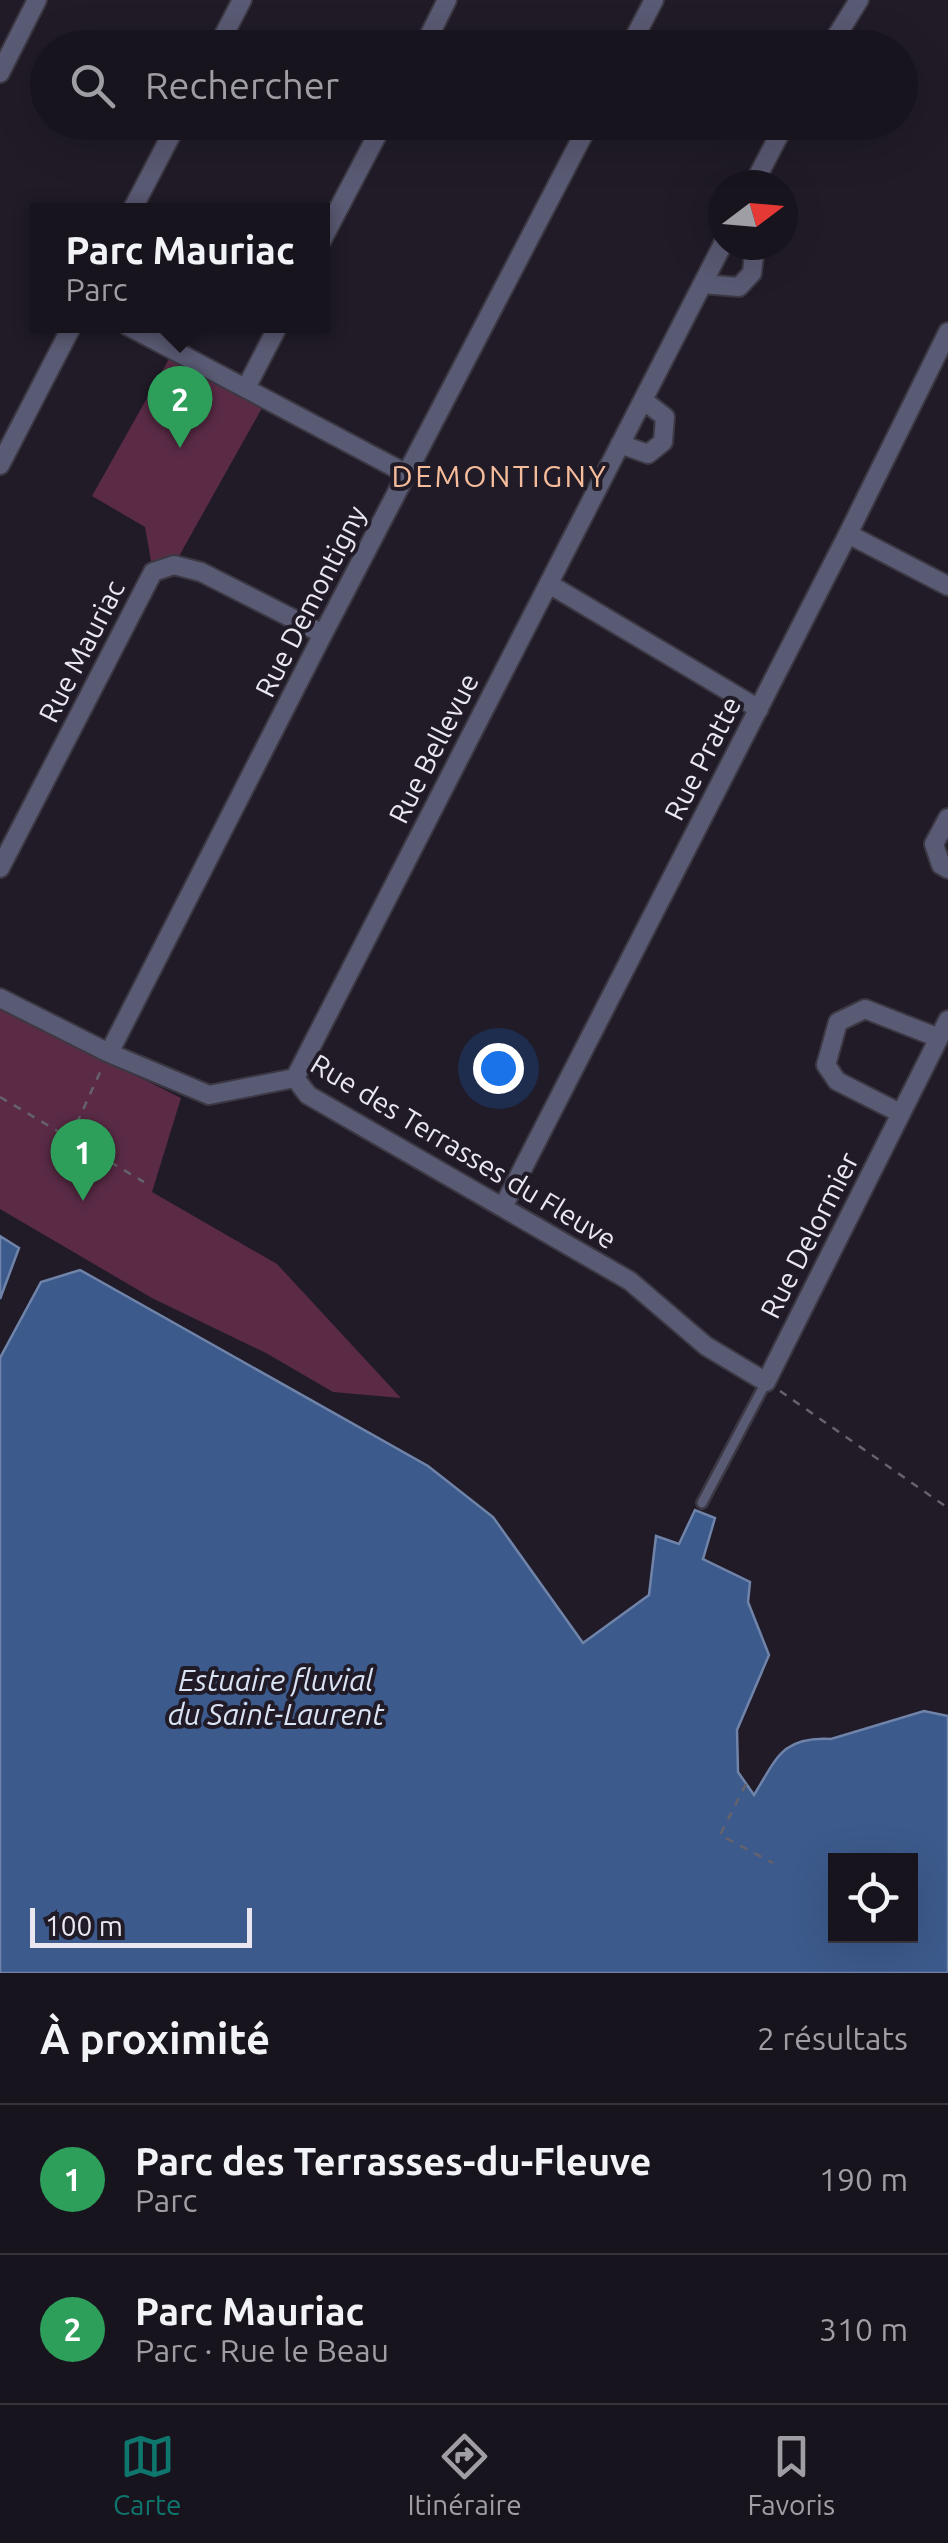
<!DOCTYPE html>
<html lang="fr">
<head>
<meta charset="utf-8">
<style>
  body { margin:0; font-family:Ubuntu,sans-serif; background:#211d26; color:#f1f3f6 }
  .controls { position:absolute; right:30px; bottom:30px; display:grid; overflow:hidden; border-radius:0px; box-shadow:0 10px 40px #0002 }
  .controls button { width:90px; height:90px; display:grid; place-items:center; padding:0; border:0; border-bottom:2px solid #36333b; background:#18141d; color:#f1f3f6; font:50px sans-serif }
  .compass { position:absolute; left:708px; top:170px; width:90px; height:90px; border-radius:50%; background:#18141d; box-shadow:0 10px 40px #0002; rotate:74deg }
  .scale { position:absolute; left:30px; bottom:25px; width:222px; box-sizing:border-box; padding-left:10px; border:5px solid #ebe7f0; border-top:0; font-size:28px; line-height:35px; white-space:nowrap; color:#ebe7f0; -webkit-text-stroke:8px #201b27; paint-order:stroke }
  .you { position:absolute; left:498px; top:1068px; width:35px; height:35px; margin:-25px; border:8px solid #fff; border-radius:50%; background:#1a73e8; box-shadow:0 0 0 15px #1a73e833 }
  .badge { display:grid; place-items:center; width:65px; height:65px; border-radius:50%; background:#0f766e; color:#fff; font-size:32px; font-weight:700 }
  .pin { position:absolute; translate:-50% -82px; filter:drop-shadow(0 2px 5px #0008) }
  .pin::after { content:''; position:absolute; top:52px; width:35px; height:30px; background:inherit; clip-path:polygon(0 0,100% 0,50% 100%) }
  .popup { position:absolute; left:30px; top:203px; width:300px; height:130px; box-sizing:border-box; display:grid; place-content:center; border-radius:0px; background:#18141d; filter:drop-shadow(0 2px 8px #0005); font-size:32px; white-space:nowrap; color:#9f9ea4 }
  .popup b { font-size:38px; color:#f1f3f6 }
  .popup::after { content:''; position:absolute; left:50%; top:100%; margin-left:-20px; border:20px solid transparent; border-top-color:#18141d }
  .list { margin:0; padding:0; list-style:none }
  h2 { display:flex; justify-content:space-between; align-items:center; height:130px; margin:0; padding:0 40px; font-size:42px }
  h2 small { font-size:32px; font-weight:400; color:#9f9ea4 }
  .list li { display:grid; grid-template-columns:65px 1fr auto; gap:30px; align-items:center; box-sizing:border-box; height:150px; padding:0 40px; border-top:2px solid #36333b }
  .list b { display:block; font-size:38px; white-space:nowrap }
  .list p { margin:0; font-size:32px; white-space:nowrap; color:#9f9ea4 }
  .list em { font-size:32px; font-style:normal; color:#9f9ea4 }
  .icon { flex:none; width:55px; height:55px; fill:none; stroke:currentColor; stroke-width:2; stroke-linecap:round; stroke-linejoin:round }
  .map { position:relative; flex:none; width:948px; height:1973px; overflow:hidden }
  .search { position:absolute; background:#18141d; box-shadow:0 10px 40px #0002; left:30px; right:30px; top:30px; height:110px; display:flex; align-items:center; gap:25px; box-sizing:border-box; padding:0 35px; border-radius:55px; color:#9f9ea4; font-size:38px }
  .sheet { height:430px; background:#18141d }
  nav { display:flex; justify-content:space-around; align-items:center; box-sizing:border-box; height:140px; border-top:2px solid #36333b; background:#18141d; font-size:28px; color:#9f9ea4 }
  nav a { display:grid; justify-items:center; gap:5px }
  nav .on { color:#0f766e }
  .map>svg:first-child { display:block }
  .green { fill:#5b2b46 }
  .water { fill:#3c5a8c; stroke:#7084aa; stroke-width:2.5; fill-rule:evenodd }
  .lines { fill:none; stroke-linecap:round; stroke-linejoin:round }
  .service-casing { stroke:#3c3843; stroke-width:14 }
  .minor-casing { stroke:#3c3843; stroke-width:22 }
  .path { stroke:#66626c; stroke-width:2.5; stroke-dasharray:8 8; stroke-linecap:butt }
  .service { stroke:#595a73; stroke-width:9 }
  .minor { stroke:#595a73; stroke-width:18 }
  .labels { text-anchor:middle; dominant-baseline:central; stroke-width:8; stroke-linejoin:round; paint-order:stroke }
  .street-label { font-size:28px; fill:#ebe7f0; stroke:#201b27 }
  .neighbourhood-label { font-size:30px; letter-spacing:2.5px; fill:#f6bd9c; stroke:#201b27 }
  .water-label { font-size:30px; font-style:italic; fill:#dae3f3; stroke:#201b27 }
</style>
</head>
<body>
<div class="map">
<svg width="948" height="1973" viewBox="0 0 948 1973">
  <rect width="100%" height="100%" fill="#201b27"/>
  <path class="green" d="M174,350L267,399L174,565L153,572L145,527L92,496Z
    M0,1008L181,1098L152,1192L277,1264L401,1398L333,1392L266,1353L152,1298L0,1209Z"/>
  <path class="water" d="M0,1236L19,1248L0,1299Z
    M80,1270L428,1466L493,1517L583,1643L649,1595L656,1536L679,1544L695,1510L715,1518L703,1559L750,1582L748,1602L769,1655L737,1730L738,1772L754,1795C776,1760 781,1736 831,1739L924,1711L948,1716V1973H0V1358L41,1282ZM836,1860H910V1936H836Z"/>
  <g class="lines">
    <g class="service-casing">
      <path id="service" d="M702,1503L766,1382"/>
    </g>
    <g class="minor-casing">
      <path id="minor" d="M217,48L242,0
        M423,48L447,0
        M629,48L654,0
        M829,48L859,0
        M0,73L37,0
        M753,185L786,122
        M132,210L178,122
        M322,240L384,122
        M703,284L739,287L752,273L755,245
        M128,326L407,474
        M246,388L278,326
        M620,444L648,454L663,442L665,417L643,400
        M0,465L72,326
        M848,534L948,586
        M549,584L759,709
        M948,818L934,844L941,865L948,869
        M0,868L153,572L174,565L201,572L323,634
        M0,998L109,1053L209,1095L295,1078L308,1095L630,1281L706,1346L766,1382L948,1020
        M109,1053L323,634L590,122
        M295,1078L723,244
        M900,1113L837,1081L826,1065L838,1022L865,1009L939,1038
        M503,1207L848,534L948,332"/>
    </g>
    <path class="path" d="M0,1097L144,1182
      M70,1138L102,1068
      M780,1391L948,1508
      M746,1784L720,1835L773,1863"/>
    <use href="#service" class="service"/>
    <use href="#minor" class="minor"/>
  </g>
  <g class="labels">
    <g class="street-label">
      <text transform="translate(310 601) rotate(-63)">Rue Demontigny</text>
      <text transform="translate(81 651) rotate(-63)">Rue Mauriac</text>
      <text transform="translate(433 748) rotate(-63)">Rue Bellevue</text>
      <text transform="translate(702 758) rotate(-63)">Rue Pratte</text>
      <text transform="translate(464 1151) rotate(31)">Rue des Terrasses du Fleuve</text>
      <text transform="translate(809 1235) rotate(-63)">Rue Delormier</text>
    </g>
    <g class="neighbourhood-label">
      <text x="500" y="476">DEMONTIGNY</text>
    </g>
    <g class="water-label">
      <text x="276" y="1680">Estuaire fluvial<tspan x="276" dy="34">du Saint-Laurent</tspan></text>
    </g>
  </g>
</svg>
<div class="controls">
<button><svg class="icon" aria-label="locate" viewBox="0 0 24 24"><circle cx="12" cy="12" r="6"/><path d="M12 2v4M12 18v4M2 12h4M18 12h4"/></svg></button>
</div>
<svg class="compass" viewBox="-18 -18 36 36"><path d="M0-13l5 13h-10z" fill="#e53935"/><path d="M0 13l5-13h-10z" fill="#9f9ea4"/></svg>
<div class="scale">100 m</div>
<div class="you"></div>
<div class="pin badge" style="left:83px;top:1201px;background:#2e9e5b">1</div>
<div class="pin badge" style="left:180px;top:448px;background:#2e9e5b">2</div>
<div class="popup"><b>Parc Mauriac</b>Parc</div>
<div class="search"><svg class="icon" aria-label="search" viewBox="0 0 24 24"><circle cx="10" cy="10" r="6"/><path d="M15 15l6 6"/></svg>Rechercher</div>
</div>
<section class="sheet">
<h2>À proximité<small>2 résultats</small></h2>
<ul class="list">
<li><span class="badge" style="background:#2e9e5b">1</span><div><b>Parc des Terrasses-du-Fleuve</b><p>Parc</p></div><em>190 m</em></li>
<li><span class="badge" style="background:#2e9e5b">2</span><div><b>Parc Mauriac</b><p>Parc · Rue le Beau</p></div><em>310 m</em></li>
</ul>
</section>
<nav>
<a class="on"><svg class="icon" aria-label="map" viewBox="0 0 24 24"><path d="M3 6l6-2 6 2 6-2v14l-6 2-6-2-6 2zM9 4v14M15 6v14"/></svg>Carte</a>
<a><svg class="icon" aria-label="directions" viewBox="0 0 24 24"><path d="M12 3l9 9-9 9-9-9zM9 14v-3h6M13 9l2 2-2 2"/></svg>Itinéraire</a>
<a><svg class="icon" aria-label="saved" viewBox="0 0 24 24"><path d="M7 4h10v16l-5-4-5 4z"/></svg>Favoris</a>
</nav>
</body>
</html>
